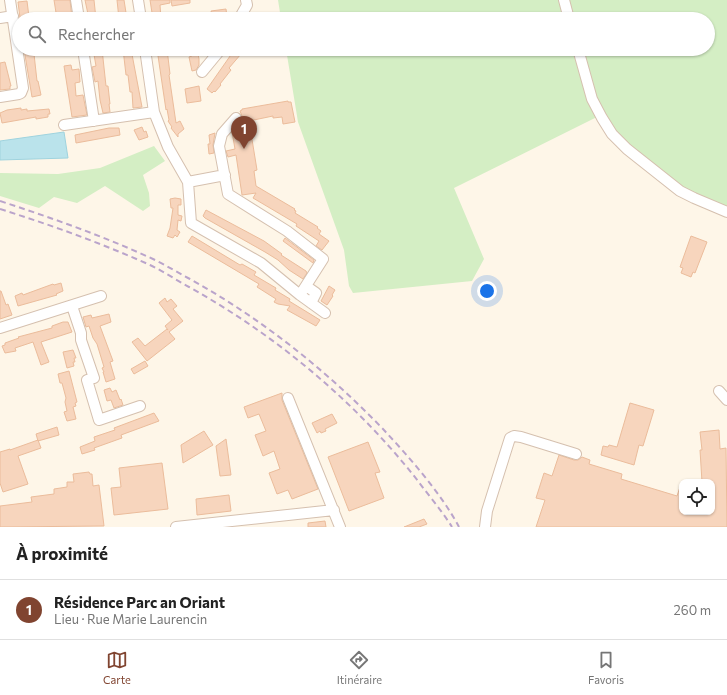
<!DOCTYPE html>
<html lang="fr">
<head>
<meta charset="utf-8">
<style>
  body { margin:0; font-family:Commissioner,sans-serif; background:#f6f6f6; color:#222 }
  .controls { position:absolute; right:12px; bottom:12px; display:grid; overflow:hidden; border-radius:8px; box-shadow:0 1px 3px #0004 }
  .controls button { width:36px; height:36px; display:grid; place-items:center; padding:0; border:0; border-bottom:1px solid #e0e0e0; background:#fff; color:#222; font:20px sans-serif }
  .you { position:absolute; left:487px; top:291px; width:14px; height:14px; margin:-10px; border:3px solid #fff; border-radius:50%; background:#1a73e8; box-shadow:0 0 0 6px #1a73e833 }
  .badge { display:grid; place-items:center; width:26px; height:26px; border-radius:50%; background:#804430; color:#fff; font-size:13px; font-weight:700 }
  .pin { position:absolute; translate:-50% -33px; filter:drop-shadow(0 1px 2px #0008) }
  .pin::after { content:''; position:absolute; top:21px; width:14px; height:12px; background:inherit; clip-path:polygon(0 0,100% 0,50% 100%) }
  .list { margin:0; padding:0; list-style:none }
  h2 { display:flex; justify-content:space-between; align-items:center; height:52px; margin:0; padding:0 16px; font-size:17px }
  h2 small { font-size:13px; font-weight:400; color:#767676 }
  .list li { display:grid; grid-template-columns:26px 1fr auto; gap:12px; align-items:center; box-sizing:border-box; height:60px; padding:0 16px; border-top:1px solid #e0e0e0 }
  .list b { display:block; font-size:15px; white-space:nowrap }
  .list p { margin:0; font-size:13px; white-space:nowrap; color:#767676 }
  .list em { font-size:13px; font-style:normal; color:#767676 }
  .icon { flex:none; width:22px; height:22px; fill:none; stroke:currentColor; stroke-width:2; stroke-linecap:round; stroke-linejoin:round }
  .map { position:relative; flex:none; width:727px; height:527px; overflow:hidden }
  .search { position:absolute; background:#fff; box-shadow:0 1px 3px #0004; left:12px; right:12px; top:12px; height:44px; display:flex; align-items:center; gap:10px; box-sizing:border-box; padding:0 14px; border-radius:22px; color:#767676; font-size:15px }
  .sheet { height:112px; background:#fff }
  nav { display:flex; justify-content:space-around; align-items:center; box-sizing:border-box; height:56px; border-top:1px solid #e0e0e0; background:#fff; font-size:11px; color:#767676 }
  nav a { display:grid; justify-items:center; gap:2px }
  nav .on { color:#804430 }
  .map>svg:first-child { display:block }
  .green { fill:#d4eec4 }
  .water { fill:#bae3eb; stroke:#9fd3de }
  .building { fill:#f7d5bd; stroke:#ebbc9b }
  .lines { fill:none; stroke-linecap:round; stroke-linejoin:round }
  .minor-casing { stroke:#d5c0af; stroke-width:12 }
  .minor { stroke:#fff; stroke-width:10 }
  .rail { stroke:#baa4cb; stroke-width:2; stroke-dasharray:6 4; stroke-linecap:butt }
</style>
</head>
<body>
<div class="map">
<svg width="727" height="527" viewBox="0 0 727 527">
  <rect width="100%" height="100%" fill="#fef6e8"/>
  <path class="green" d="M278,0H727V209L707,201L669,180L614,132L605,113L454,188L484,259L472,281L353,293L349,286L344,250L298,122L286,49H708V19H281Z
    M154,146L165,161L143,175L149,193L150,206L143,211L105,186L77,203L54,197L39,208L0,196V173L58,174L100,168Z"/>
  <path class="water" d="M64,132L68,158L0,160V141Z"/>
  <path class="building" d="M54,0H70L72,18L57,19Z
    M85,0H94L96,19H89Z
    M117,0H124L127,19H119Z
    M150,0H170V3L160,5L161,19H153Z
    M171,0H190V3L172,6Z
    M27,1L29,17L20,18L18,2Z
    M226,9L227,17L220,18V19H213L211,11Z
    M24,49H32L33,54H34L37,81H38L41,95L32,97Z
    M93,49H102L106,86H108L110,104H109L110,112L103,113L100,100L98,81L95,82L92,67L96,66Z
    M123,49H131L142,107L133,108L132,92H130L128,75H126Z
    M157,49H167L170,74L169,75L176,123L180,121L184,129L178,134V137L171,128L172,127L168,121L169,120L167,109L166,110Z
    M191,49H197L199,59V65L196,70L192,71L189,57L192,56Z
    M235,49L241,54L229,68L231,70L220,84L221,85L215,92L214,91L212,93L207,89Z
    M5,62L11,86H10V89L0,90V63Z
    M71,65L72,70L79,69L80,82L75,83L76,96L83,95L87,115L72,117L64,66Z
    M199,86L201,101L187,103L185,89Z
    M288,101V102H291L295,122L283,124L282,117L273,118V116L249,121L257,170L254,171L256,186L295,209L294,210L296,211L295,213L318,227L317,228L321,231L319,234L329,241L322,250L316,246L319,241L296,226L297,224L253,198L256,193L242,195L236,155L228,157L226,151L235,149L232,132L237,126L243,125L242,116L240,111L242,110V109Z
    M21,108V110L27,109V111L49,109L50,114H48V117L36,119V117L2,123L0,113L7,110Z
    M142,127L144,132L146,131L148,137L139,140L134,130Z
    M109,128H119L120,135L76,143L75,135Z
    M215,133L213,145L214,153L209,154L208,144H210L209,135Z
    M175,198L181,199V205H178V215L182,216L181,221L178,220L177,230L180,232L177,237L175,235L173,238L167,236L170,228L173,208H171L170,199Z
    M206,210L264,241L282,254L281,255L306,271L307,273L303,279L289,270L278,260L265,252L205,218L203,216Z
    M192,236L240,265L242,264L256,272L254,275L276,288L275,290L290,299L289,301L320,320L316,326L287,310L290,306L278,304L274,302L276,299L257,287L259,284L188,242Z
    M691,236L707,242L695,273L693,272L691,277L681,273L683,268L680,267Z
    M285,238L314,260L313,263L283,241Z
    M61,283L63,291L56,294L57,295L18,306L15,296L22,293L23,295L53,284L54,285Z
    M329,286L335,290L332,295L333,296L327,305L321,301Z
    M0,291H1L6,305L8,304L12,315L0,319Z
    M165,298L167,302L171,299L177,306L173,309L183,321L169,332L175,339L147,361L132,342L138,338L145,346L167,329L168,330L165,326L172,320L159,303Z
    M109,314L111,322L100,326L113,361L110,362L115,379L106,382L103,372H104L102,368L104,367L97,344L93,338L89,326L86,327L83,317L91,315L92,318Z
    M63,322H68L72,332L41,342L49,362L41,365L33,342L15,348L16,351L5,353L2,346L5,345V343L19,338L18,337L52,328V326Z
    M73,350L76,358H74L75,362H73L74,366L67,368L63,352Z
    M145,361L148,366L134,374L131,369Z
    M69,371L77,402L75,403L76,406L73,407L76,419L67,421L64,412L67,411L65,402L66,398L62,383H60L58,374Z
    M110,388L112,392L116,390L120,400L121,399L123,405L114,408L111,400L107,401L104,390Z
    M282,393V400L318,489L292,499L288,490L277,494L269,473L280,469L274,451L263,456L255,435L266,431L259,414L248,418L244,407Z
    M630,403L654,410L643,446L639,445L634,465L601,455L603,446L608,447L609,445L617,447Z
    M154,413L159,421L121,435L122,438L94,448L95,450L82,454L80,447L95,441L94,437L115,430L114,428Z
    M332,414L337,423L325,429L326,431L321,433L320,431L317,433L312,423Z
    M57,427L59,435L38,441L36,434Z
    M719,430L720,449L726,448L727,527H536L545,500L536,498L544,473L552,476L559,455L574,460H578L582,457L590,460L589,464L622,474L621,479L677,496L681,484H682V512H712V482H702L700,450H702L700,432Z
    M204,431L213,445L183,463L181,445Z
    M226,439L231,475L220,476L216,446Z
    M38,440L41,448L18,456L28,484L3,492L0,483V452L10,449V450Z
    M368,442L380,472L375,473L384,498L349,511L328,457Z
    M162,463L168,509L114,515L111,488L121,487L119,468Z
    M89,472L90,474H92L93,486L99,485L104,526L0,527V506L32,502L31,497L54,494V489L67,487V482H74L73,474Z
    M229,495L231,511L197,515L196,499Z
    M424,519L427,524L419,527H404Z
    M325,521L326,527H308V523Z"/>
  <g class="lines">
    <g class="minor-casing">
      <path id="minor" d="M76,0L79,19
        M138,0L141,19
        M564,0L569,19
        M0,18L13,16
        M239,19L247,5L246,0
        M83,49L94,121
        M145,49L154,112L168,147L188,182L191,223L261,263L300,295L325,313
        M578,49L592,99L602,118L612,134L627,149L680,191L694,198L727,212
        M202,72L221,49
        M0,97L19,94L21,93L23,88L10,0
        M236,118L222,134L219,146L228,194L287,231L323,259L300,295
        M64,125L154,112
        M188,182L225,175
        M306,286L316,293L311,303
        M72,306L81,333V340L94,378L87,380L99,420L140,406
        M0,328L101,296
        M719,391L727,400
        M288,398L340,527
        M176,527L334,510
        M485,527L487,511L510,438L514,436L521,437L576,454"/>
    </g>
    <use href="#minor" class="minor"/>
    <path class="rail" d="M0,201C52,218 103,236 153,259C166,265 178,273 190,279C262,319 326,370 383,429C409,457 441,493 459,527
      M0,209C51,225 101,243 150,265C163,271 176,280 189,287C277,336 356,402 418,481C429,496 442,511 452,527"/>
  </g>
</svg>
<div class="controls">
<button><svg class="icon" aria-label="locate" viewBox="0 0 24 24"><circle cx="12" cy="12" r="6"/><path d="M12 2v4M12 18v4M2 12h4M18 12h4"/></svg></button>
</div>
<div class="you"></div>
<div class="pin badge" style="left:244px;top:149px">1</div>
<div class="search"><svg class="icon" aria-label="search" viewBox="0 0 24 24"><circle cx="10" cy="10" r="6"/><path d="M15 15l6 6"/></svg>Rechercher</div>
</div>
<section class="sheet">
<h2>À proximité<small></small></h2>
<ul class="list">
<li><span class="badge">1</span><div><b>Résidence Parc an Oriant</b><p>Lieu · Rue Marie Laurencin</p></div><em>260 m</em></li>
</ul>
</section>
<nav>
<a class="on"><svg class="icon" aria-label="map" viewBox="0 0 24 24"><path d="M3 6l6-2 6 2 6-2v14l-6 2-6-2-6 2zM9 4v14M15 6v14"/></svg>Carte</a>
<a><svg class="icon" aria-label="directions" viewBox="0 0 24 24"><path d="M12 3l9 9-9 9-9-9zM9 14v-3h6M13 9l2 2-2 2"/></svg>Itinéraire</a>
<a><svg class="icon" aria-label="saved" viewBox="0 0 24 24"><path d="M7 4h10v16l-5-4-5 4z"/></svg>Favoris</a>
</nav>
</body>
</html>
